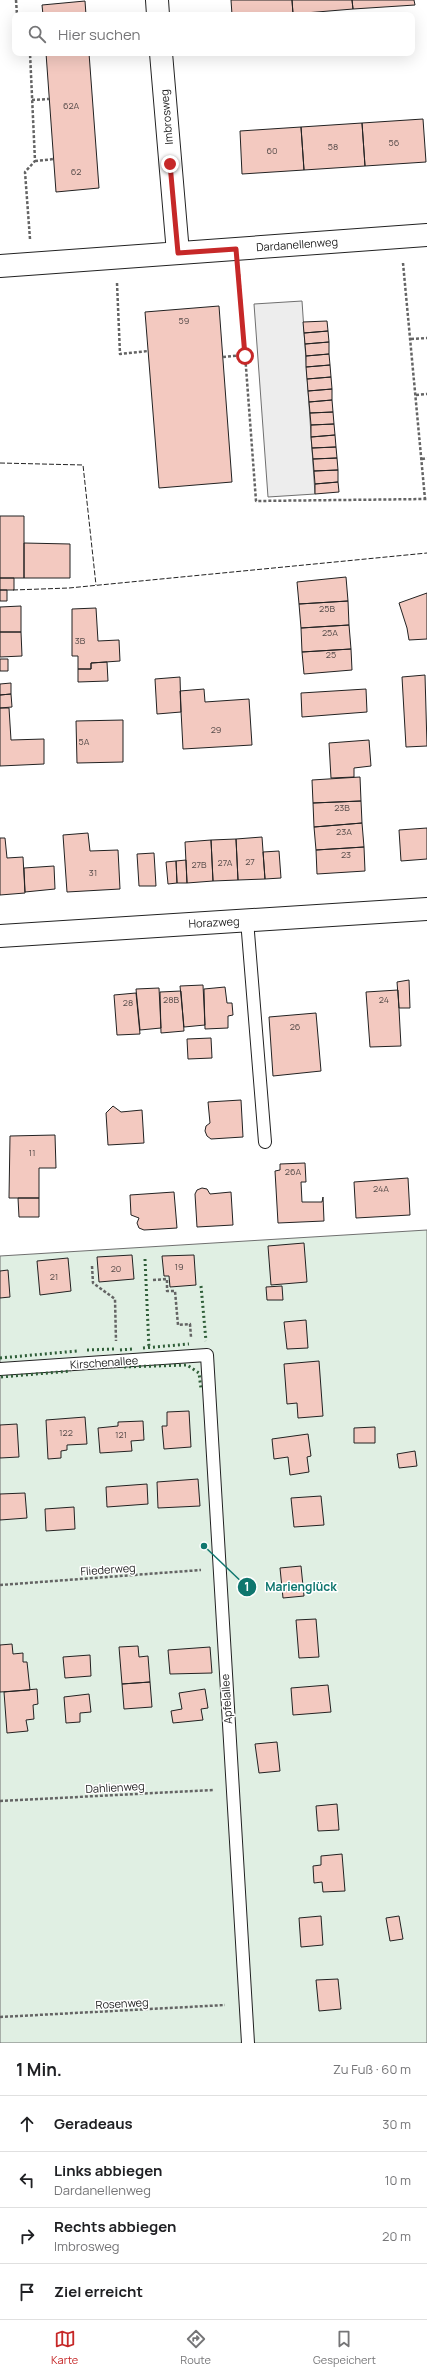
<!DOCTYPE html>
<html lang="de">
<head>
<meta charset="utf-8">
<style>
  body { margin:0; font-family:Manrope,sans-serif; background:#f2f2f2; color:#202124 }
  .stop { position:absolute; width:12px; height:12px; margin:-9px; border:3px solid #c62828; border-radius:50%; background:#fff }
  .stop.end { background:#c62828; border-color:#fff; box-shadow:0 1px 4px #0008 }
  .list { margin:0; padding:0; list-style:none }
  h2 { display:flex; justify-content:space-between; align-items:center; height:52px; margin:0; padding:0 16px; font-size:17px }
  h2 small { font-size:13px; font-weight:400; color:#757577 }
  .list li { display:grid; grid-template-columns:26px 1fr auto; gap:12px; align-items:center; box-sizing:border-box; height:56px; padding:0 16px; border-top:1px solid #e0e0e0 }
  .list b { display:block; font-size:15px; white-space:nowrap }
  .list p { margin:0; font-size:13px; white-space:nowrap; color:#757577 }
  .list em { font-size:13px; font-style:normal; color:#757577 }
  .icon { flex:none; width:22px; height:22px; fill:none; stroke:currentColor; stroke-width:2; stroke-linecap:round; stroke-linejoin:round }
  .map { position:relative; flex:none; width:427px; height:2043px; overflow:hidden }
  .search { position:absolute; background:#fff; box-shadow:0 4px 16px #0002; left:12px; right:12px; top:12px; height:44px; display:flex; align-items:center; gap:10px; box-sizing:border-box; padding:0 14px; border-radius:8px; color:#757577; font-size:15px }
  .sheet { height:276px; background:#fff }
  nav { display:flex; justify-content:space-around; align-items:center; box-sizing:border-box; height:56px; border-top:1px solid #e0e0e0; background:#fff; font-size:11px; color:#757577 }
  nav a { display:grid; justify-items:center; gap:2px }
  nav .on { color:#c62828 }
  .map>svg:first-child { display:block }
  .green { fill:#e0efe3; stroke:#6f6f6f }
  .parking { fill:#ededed; stroke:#6f6f6f }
  .building { fill:#f3c9c0; stroke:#222 }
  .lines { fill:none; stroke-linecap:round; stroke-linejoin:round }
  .lane-casing { stroke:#222; stroke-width:14 }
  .street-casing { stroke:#222; stroke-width:24 }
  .path { stroke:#646464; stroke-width:2.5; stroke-dasharray:3 2; stroke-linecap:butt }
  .lane { stroke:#fff; stroke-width:12 }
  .street { stroke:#fff; stroke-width:22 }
  .hedge { stroke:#2f5e38; stroke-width:3; stroke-dasharray:2 3; stroke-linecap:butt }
  .fence { stroke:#222; stroke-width:1; stroke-dasharray:5 2; stroke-linecap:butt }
  .route { stroke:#c62828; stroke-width:5 }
  .labels { text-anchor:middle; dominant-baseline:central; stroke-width:3; stroke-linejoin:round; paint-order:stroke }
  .number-label { font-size:9px; fill:#564c4a }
  .street-label { font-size:11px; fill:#222; stroke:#fff }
  .leader { fill:none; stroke:#0f766e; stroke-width:1.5 }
  .callout-dot { fill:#0f766e; stroke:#fff; stroke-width:1.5 }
  .mark-label { font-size:12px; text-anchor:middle; font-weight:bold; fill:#fff }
  .callout-label { font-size:12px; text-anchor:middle; font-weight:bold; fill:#0f766e; stroke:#fff; stroke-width:3; stroke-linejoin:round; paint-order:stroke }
</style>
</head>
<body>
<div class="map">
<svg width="427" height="2043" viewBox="0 0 427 2043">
  <rect width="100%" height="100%" fill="#fff"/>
  <path class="green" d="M427,1230V2043H0V1256Z"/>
  <path class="parking" d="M302,301L315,494L268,497L254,304Z"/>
  <path class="building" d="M231,0H292L293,14L232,15Z
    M292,0H352L353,9L293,14Z
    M352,0H414L415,5L353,9Z
    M85,1L86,15H43L42,5Z
    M46,53H89L99,188L56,192Z
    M423,119L426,162L365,166L362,123Z
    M362,123L365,166L304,170L301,127Z
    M301,127L304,170L242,174L240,131Z
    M219,306L232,482L159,488L145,312Z
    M327,321L328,331L304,333L303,322Z
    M328,331L329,342L305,344L304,333Z
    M329,342V354L306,356L305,344Z
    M329,354L330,365L306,367V356Z
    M330,365L331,377L307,379L306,367Z
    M331,377L332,389L308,391L307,379Z
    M332,389V400L309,402L308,391Z
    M332,400L333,412L310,413L309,402Z
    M333,412L334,424L311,425L310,413Z
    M334,424L335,435L311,437V425Z
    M335,435L336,447L312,448L311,437Z
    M336,447L337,458L313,459L312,448Z
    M337,458L338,470L314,471L313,459Z
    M338,470V482L315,484L314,471Z
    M338,482L339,492L315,494V484Z
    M0,516H24V578H0Z
    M24,543L70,544V578H24Z
    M346,577L348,601L299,604L297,582Z
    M0,578H14V590H0Z
    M0,590H7V601H0Z
    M427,593V639L409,640L407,628L399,603Z
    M348,601L349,625L301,628L299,604Z
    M21,606V632H0V607Z
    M96,608L98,641L119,640L120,661L91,663V669H78V656H72V609Z
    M349,625L351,649L302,652L301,628Z
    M0,632H21L22,656L0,657Z
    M351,649L352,670L304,674L302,652Z
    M0,659H8V671H0Z
    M107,662L108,681L78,682V669H91V663Z
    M425,675L427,746L406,747L402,677Z
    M180,677L181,712L157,714L155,679Z
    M11,683V694L0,695V684Z
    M204,689L205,702L249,699L252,745L183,749L180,691Z
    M366,689L367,712L302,717L301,693Z
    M11,694L12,707L0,708V695Z
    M0,708H9L11,740L44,739V764L0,766Z
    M123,720V762L77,763L76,721Z
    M369,740L371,766L354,768V777L331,778L329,743Z
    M360,777L361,801L313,803L312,780Z
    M361,801L362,823L314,827L313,803Z
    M362,823L364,847L316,850L314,827Z
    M427,828V859L401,861L399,830Z
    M88,833L90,851L118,850L120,889L67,892L63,835Z
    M262,837L265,879L238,880L236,839Z
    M0,838H5L7,858L23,857L25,893L0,895Z
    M236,839L238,880L213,881L211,840Z
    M211,840L213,881L187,883L185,842Z
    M364,847L365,871L317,874L316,850Z
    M279,851L281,878L265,879L263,852Z
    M154,853L156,886H139L137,854Z
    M186,860L187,883H177L176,861Z
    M176,861L177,883L168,884L166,862Z
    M54,866L55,889L25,892L24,868Z
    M409,980L410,1008H399L397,982Z
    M203,985L205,1025L184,1027L180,986Z
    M225,987L227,1003H232L233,1015L228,1016V1028L205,1029L204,989Z
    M159,988L161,1028L140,1030L136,989Z
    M398,990L401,1046L370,1047L366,992Z
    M181,991L184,1031L161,1033L160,992Z
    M136,993L140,1034L117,1035L114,995Z
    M316,1013L321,1071L273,1076L269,1017Z
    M211,1038L212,1058L188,1059L187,1039Z
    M241,1100L243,1137L211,1139L207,1136L205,1131L206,1126L210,1123L208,1102Z
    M113,1106L121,1112L142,1110L144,1143L108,1145L106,1113Z
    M55,1135L56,1168H39V1198H9L10,1136Z
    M305,1163L306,1182H301L302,1202H322L323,1197L324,1221L278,1223L275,1171L280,1170V1164Z
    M408,1178L410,1215L356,1218L354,1182Z
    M202,1188L207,1189L210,1194L231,1192L233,1225L197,1227L195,1194L197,1190Z
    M174,1192L177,1228L144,1230L139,1228L137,1223L139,1218L131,1215L130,1195Z
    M18,1198H39V1217H19Z
    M304,1243L307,1282L271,1285L268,1246Z
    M132,1255L134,1279L99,1282L97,1257Z
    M194,1255L196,1285L170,1287L169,1276H164L162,1256Z
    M68,1258L71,1291L40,1295L37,1261Z
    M8,1270L10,1297L0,1298V1271Z
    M282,1286L283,1300H267L266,1287Z
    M306,1320L308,1348L287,1349L284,1322Z
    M319,1361L323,1416L298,1418L297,1403L287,1404L284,1364Z
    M189,1411L191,1447L164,1449L162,1426H167V1412Z
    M85,1417L87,1444L67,1445V1450L61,1451V1458L48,1459L46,1420Z
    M143,1421L144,1440L131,1441L132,1451L100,1453L98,1428L118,1426V1422Z
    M17,1424L19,1457L0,1458V1425Z
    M375,1427V1443H354V1428Z
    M308,1434L311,1456L307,1457L309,1472L290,1475L288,1457L274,1459L272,1439Z
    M415,1451L417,1466L399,1468L397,1454Z
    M198,1479L200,1506L158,1508L157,1482Z
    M147,1484L148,1504L107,1507L106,1487Z
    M25,1493L27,1518L0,1520V1494Z
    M321,1496L324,1525L294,1527L291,1498Z
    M74,1507L75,1529L46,1531L45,1509Z
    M301,1566L304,1596L283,1598L280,1568Z
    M316,1619L319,1657L299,1658L296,1620Z
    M12,1644L13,1654L23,1653V1662H27L30,1690L0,1692V1645Z
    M138,1646L139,1657L148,1656L150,1682L122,1684L119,1647Z
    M210,1647L212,1673L170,1674L168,1650Z
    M90,1655L91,1676L65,1678L63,1657Z
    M150,1682L152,1707L124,1709L122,1684Z
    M328,1685L331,1712L293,1715L291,1688Z
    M37,1689L38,1704L33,1705L34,1719L26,1720L28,1731L7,1733L4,1692Z
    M205,1689L208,1708L201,1709L203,1720L173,1723L171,1711L182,1709L179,1693Z
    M89,1694L91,1712L80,1713V1722L66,1723L64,1697Z
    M277,1742L280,1771L259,1773L255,1744Z
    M337,1804L339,1830L318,1831L316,1806Z
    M342,1854L345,1891L323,1892L322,1882L314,1883L313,1866L321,1865V1856Z
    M321,1916L323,1945L301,1947L299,1918Z
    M399,1916L403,1939L390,1941L386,1918Z
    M338,1979L341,2009L319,2011L316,1980Z"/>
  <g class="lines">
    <g class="lane-casing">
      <path id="lane" d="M247,920L265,1142
        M0,1369L207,1355L248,2043"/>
    </g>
    <g class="street-casing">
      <path id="street" d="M157,0L158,15
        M161,53L178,253
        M0,266L427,235
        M0,936L427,909"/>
    </g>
    <path class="path" d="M16,0L17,15
      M32,100L49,99
      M35,161L54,159
      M30,239L25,172L35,161L30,53
      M403,263L425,499
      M239,274L256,501L427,499
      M117,283L120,354L148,351
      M411,339L427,338
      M223,357L245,355
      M416,395L427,394
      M422,459L427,458
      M92,1266L93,1283L115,1299L116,1341
      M153,1280L167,1279V1291H175L178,1325L190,1324L191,1337
      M0,1585L201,1570
      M0,1801L213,1790
      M0,2017L225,2005"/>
    <use href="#lane" class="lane"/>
    <use href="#street" class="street"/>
    <path class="hedge" d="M145,1259L149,1348
      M201,1286L206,1341
      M143,1348L189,1344
      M87,1350L114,1349
      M120,1350L132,1349
      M0,1358L77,1351
      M124,1367L187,1365L199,1373L201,1389
      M1,1377L71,1371"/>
    <path class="fence" d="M0,463L83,465L96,585
      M13,590L69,588L427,553"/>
  </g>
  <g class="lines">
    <path class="route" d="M170,164L178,253L236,249L245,356"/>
  </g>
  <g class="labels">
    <g class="number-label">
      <text x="71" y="105">62A</text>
      <text x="394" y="142">56</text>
      <text x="333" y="146">58</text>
      <text x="272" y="150">60</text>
      <text x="76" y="171">62</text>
      <text x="184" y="320">59</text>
      <text x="327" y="608">25B</text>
      <text x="330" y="632">25A</text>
      <text x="80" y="640">3B</text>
      <text x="331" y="654">25</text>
      <text x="216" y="729">29</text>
      <text x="84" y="741">5A</text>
      <text x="342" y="807">23B</text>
      <text x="344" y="831">23A</text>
      <text x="346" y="854">23</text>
      <text x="250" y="861">27</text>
      <text x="225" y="862">27A</text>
      <text x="199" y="864">27B</text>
      <text x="93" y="872">31</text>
      <text x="171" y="999">28B</text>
      <text x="384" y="999">24</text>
      <text x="128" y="1002">28</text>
      <text x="295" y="1026">26</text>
      <text x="32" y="1152">11</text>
      <text x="293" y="1171">26A</text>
      <text x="381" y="1188">24A</text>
      <text x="179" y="1266">19</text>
      <text x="116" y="1268">20</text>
      <text x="54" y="1276">21</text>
      <text x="66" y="1432">122</text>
      <text x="121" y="1434">121</text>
    </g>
    <g class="street-label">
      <text transform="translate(166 117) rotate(-95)">Imbrosweg</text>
      <text transform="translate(297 244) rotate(-4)">Dardanellenweg</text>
      <text transform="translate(214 922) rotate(-3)">Horazweg</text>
      <text transform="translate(104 1362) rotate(-4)">Kirschenallee</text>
      <text transform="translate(108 1569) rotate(-4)">Fliederweg</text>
      <text transform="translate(226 1699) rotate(-94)">Apfelallee</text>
      <text transform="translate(115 1787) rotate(-3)">Dahlienweg</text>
      <text transform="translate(122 2003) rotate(-3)">Rosenweg</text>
    </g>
  </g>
  <path class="leader" d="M204 1546L247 1587"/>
  <g class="callout-dot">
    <circle cx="204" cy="1546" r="4"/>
    <circle cx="247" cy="1587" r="10"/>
  </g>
  <g class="mark-label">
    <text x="247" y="1591">1</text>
  </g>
  <g class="callout-label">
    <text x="301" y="1591">Marienglück</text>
  </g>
</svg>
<div class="stop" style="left:245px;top:356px"></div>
<div class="stop end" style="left:170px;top:164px"></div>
<div class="search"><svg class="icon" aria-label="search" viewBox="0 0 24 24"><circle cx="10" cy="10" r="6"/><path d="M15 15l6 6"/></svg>Hier suchen</div>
</div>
<section class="sheet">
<h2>1 Min.<small>Zu Fuß · 60 m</small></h2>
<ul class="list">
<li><svg class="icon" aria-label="ahead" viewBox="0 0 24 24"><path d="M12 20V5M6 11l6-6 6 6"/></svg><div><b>Geradeaus</b></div><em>30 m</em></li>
<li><svg class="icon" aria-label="left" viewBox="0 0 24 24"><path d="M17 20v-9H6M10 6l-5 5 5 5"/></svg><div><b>Links abbiegen</b><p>Dardanellenweg</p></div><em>10 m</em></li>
<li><svg class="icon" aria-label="right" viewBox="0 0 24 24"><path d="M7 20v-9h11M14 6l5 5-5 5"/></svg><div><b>Rechts abbiegen</b><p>Imbrosweg</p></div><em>20 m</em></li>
<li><svg class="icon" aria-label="arrive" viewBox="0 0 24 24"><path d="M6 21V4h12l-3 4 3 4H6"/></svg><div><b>Ziel erreicht</b></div></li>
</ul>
</section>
<nav>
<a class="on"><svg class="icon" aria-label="map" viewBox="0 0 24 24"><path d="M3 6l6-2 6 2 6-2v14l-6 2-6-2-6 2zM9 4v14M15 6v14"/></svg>Karte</a>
<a><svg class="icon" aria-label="directions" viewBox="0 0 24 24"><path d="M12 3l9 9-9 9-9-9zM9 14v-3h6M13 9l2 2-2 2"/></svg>Route</a>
<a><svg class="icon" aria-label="saved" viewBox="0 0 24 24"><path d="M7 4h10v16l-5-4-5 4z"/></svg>Gespeichert</a>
</nav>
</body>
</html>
